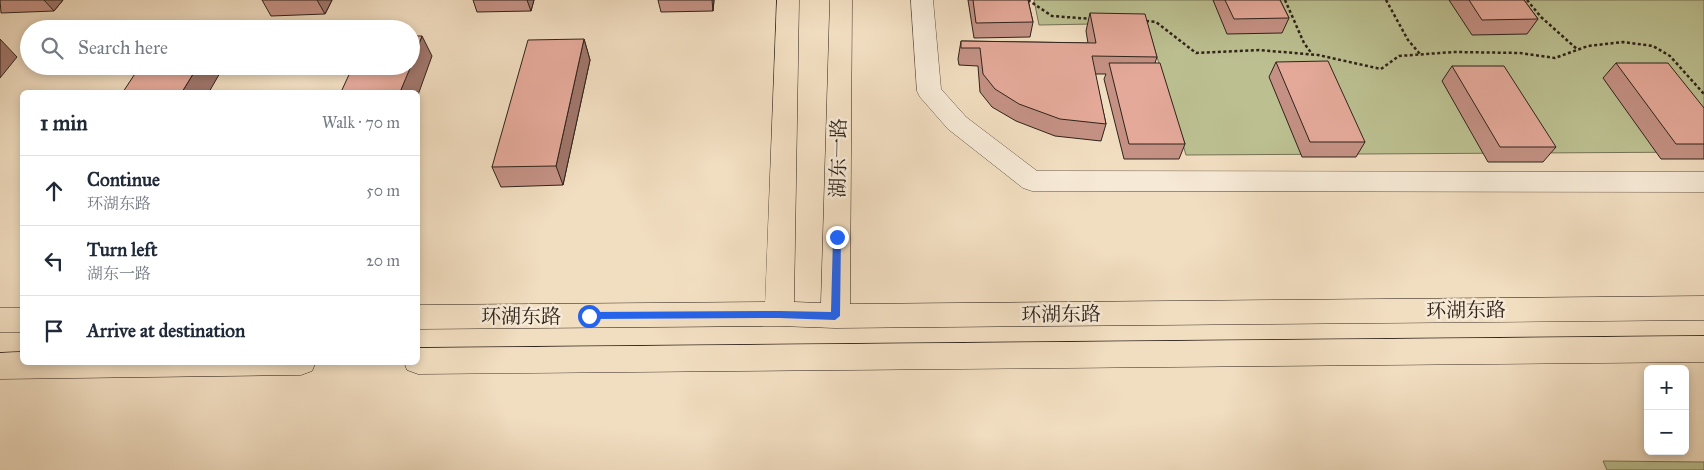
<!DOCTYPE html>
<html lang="en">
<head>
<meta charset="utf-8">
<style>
  body { margin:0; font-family:"IM FELL Great Primer","Noto Serif SC",serif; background:#f2f2f3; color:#1f2937 }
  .controls { position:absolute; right:15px; bottom:15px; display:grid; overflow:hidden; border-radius:8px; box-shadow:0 2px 8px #0003 }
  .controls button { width:45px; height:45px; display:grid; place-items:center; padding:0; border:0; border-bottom:1px solid #e0e1e3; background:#fff; color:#1f2937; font:25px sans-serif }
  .stop { position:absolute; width:15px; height:15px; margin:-11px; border:4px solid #2563eb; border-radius:50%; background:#fff }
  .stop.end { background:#2563eb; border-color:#fff; box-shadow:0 1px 5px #0008 }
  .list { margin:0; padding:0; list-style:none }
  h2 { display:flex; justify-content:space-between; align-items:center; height:65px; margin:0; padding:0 20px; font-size:21px }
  h2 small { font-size:16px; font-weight:400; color:#747a83 }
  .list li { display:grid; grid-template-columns:32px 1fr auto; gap:15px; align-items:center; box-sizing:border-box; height:70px; padding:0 20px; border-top:1px solid #e0e1e3 }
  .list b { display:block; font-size:19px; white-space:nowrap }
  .list p { margin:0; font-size:16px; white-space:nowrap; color:#747a83 }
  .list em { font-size:16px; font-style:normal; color:#747a83 }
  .icon { flex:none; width:28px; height:28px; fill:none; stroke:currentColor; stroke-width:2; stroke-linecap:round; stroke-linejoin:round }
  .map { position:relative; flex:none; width:1704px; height:470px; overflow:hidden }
  .search { position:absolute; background:#fff; box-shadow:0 2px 8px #0003; left:20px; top:20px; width:400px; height:55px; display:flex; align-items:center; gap:12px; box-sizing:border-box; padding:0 18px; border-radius:28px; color:#747a83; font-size:19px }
  .panel { position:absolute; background:#fff; box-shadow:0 2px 8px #0003; left:20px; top:90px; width:400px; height:275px; border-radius:8px }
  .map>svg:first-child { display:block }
  .green { fill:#bcc091; stroke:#767256 }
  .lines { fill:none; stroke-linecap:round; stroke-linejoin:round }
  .minor-casing { stroke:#605244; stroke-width:1 }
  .major-casing { stroke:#2f231a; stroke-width:1 }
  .path { stroke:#2f231a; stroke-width:2.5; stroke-dasharray:3 2.5; stroke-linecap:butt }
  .minor { fill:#f6e9d6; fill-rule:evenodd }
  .major { fill:#f1ddc0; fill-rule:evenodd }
  .wall { fill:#c49184; stroke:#2f231a }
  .shaded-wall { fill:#a0766b; stroke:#2f231a }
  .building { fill:#e4a999; stroke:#2f231a }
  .route { fill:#2563eb }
  .labels { text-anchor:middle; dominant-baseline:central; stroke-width:5; stroke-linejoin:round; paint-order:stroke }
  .street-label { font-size:20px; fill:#2f231a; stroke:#f6e9d6 }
</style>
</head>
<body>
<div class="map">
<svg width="1704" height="470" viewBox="0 0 1704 470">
  <rect width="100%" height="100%" fill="#f1ddc0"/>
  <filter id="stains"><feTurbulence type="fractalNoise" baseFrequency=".004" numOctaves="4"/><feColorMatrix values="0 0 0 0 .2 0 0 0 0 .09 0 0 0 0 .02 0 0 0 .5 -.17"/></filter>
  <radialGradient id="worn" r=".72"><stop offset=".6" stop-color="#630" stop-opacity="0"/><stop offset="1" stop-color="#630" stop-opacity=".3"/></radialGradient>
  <path class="green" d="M1034,0H1704V152L1186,155L1147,23L1039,25Z
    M1603,461L1704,462V470H1607Z"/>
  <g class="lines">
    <g class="minor-casing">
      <path id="minor" d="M911,0H933L941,89L966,117L1037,171L1704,172V192L1032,191L1023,188L948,129L920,97L917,91Z"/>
    </g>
    <g class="major-casing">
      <path id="major" d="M777,0H799L794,302L821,303L830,0H852L850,304L1704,296V320L835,328L779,326L418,329V305L765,302Z
        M0,308H22V332H0Z
        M1704,336V362L418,374L407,370L404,362H418V348Z
        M22,352V362H316L312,371L301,375L0,379V353Z"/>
    </g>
    <path class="path" d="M1028,0L1052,16L1092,19
      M1285,0L1304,43L1312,54
      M1386,0L1408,40L1420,54
      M1527,0L1541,17L1578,50
      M1146,21L1156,22L1196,53L1259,50L1318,55L1381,69L1399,56L1454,52L1520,53L1555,58L1588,46L1623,42L1653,46L1670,56L1704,94"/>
    <use href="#minor" class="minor"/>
    <use href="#major" class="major"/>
  </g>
  <path class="wall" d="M0,0H63L54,11L1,13Z
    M262,0H332L325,14L271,16Z
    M473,0H534L531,11L477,12Z
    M658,0H714L713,11L661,12Z
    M968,0H1028L1033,22L1030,37L974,38Z
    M1213,0H1280L1289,18L1282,33L1227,34Z
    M1449,0H1524L1538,19L1527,34L1472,35Z
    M1090,13L1157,57L1155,63L1185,144L1179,159H1124L1104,79L1106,74H1095L1106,124L1101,141L1055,136L1016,121L992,107L980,92L978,66L959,65L958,59L961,41L1088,43L1086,31Z
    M584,39L590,60L563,185L501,187L492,167Z
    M1276,62L1365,142L1356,157H1302L1269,77Z
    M1616,63L1704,108V159H1661L1603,78Z
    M1452,66L1556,147L1543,162H1488L1442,81Z"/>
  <path class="shaded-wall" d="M44,0H63L54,11Z
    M317,0H332L325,14Z
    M527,0H534L531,11Z
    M712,0H714L713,11Z
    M422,36L432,56L418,95V92H400Z
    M0,39L17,57L0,78Z
    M584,39L590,60L563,185L556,166Z
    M198,66H224L209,92H182Z"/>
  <path class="building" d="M973,0H1028L1033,22L976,23Z
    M1225,0H1280L1289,18L1234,19Z
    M1469,0H1524L1538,19L1482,20Z
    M1090,13L1145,14L1157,57L1092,56L1106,124L1060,119L1019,104L995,89L983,74L980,48H961V41L1096,43Z
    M411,36H422L411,65Z
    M584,39L556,166L492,167L528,40Z
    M1328,61L1365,142H1310L1276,62Z
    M1109,63H1160L1185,144H1129Z
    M1616,63H1668L1704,108V144H1676Z
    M140,66H198L182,92H123Z
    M353,66H411L400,92H341Z
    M1452,66H1504L1556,147H1500Z"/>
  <path class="route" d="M837,234L841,237L840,316L835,320L779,318L589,319L585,316L589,312L779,311L831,312L833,237Z"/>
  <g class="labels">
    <g class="street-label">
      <text transform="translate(838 158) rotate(-89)">湖东一路</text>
      <text transform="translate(1466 310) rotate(-1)">环湖东路</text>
      <text transform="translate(1061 314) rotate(-1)">环湖东路</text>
      <text x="521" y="316">环湖东路</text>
    </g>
  </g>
  <rect width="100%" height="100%" filter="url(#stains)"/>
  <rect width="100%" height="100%" fill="url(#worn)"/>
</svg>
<div class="controls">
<button>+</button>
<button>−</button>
</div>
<div class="stop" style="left:589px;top:316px"></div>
<div class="stop end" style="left:837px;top:237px"></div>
<div class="search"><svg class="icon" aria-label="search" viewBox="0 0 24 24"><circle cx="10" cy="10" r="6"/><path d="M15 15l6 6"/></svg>Search here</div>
<section class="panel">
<h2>1 min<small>Walk · 70 m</small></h2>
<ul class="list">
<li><svg class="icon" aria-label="ahead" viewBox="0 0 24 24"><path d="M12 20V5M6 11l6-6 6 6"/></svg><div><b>Continue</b><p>环湖东路</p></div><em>50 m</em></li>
<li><svg class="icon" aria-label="left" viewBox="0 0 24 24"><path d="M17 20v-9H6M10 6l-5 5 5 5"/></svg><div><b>Turn left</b><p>湖东一路</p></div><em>20 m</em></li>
<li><svg class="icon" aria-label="arrive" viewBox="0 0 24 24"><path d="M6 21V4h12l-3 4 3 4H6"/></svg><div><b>Arrive at destination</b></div></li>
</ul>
</section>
</div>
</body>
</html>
